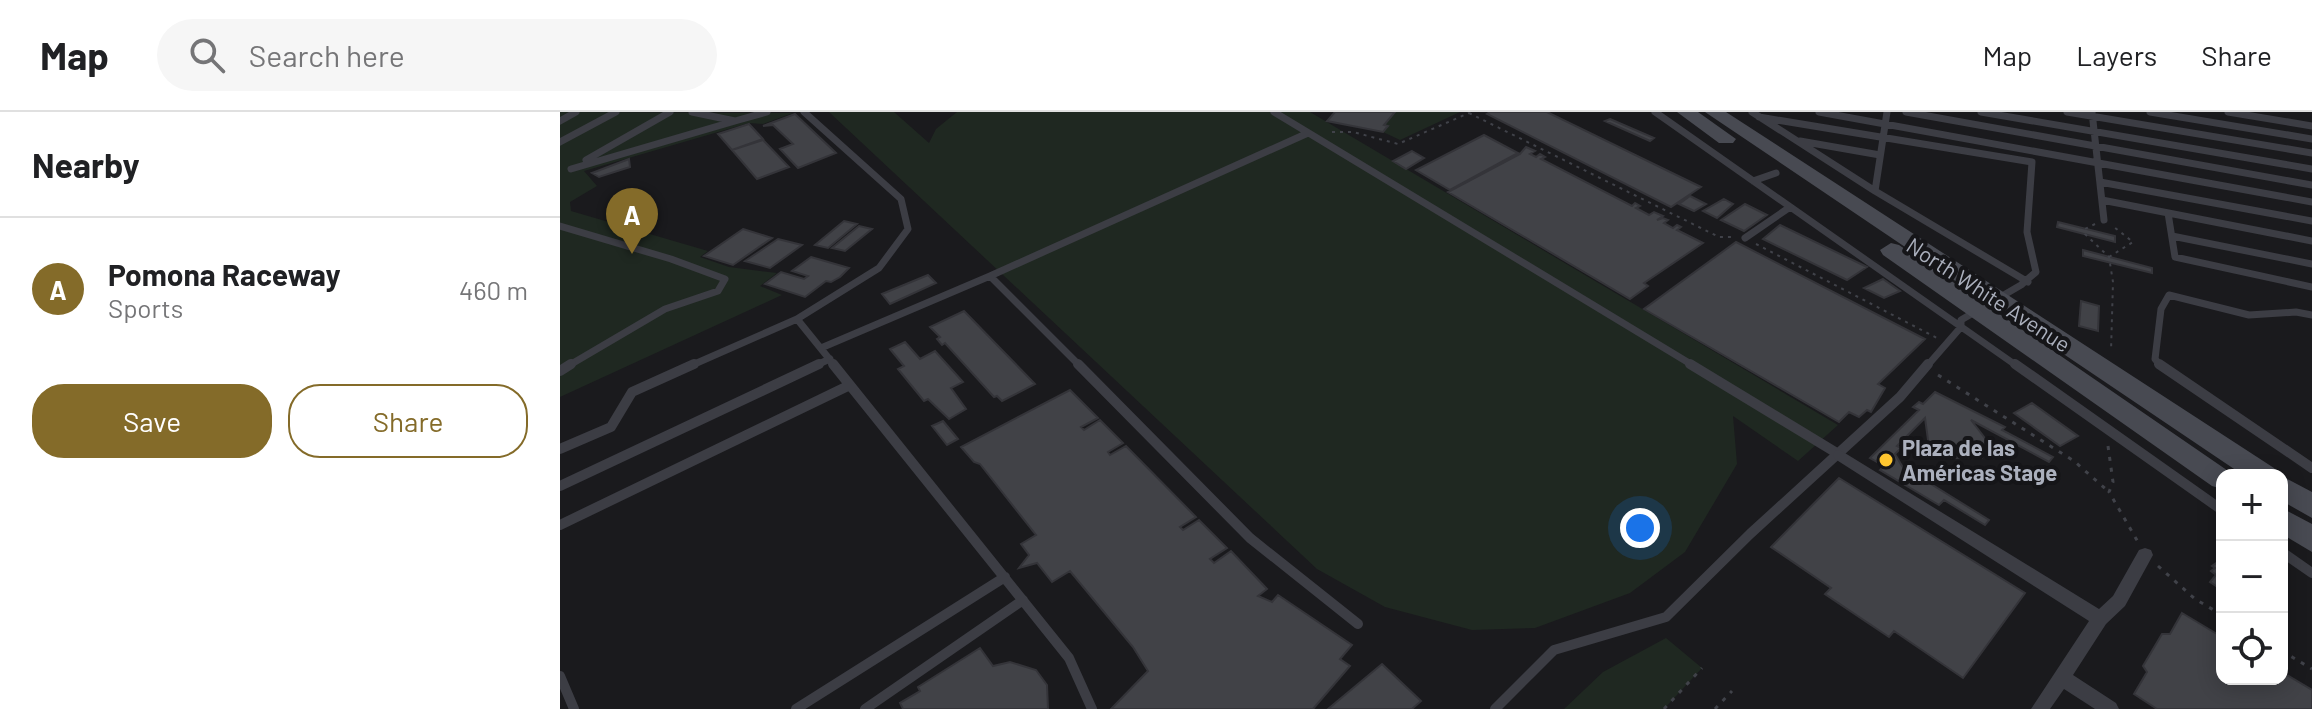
<!DOCTYPE html>
<html lang="en">
<head>
<meta charset="utf-8">
<style>
  body { margin:0; font-family:Barlow,sans-serif; background:#f6f6f6; color:#202124 }
  .controls { position:absolute; right:24px; bottom:24px; display:grid; overflow:hidden; border-radius:16px; box-shadow:0 4px 20px #0003 }
  .controls button { width:72px; height:72px; display:grid; place-items:center; padding:0; border:0; border-bottom:2px solid #e0e0e0; background:#fff; color:#202124; font:40px sans-serif }
  .you { position:absolute; left:1080px; top:416px; width:28px; height:28px; margin:-20px; border:6px solid #fff; border-radius:50%; background:#1a73e8; box-shadow:0 0 0 12px #1a73e833 }
  .badge { display:grid; place-items:center; width:52px; height:52px; border-radius:50%; background:#846b29; color:#fff; font-size:26px; font-weight:700 }
  .pin { position:absolute; translate:-50% -66px; filter:drop-shadow(0 2px 4px #0008) }
  .pin::after { content:''; position:absolute; top:42px; width:28px; height:24px; background:inherit; clip-path:polygon(0 0,100% 0,50% 100%) }
  .list { margin:0; padding:0; list-style:none }
  h2 { display:flex; justify-content:space-between; align-items:center; height:104px; margin:0; padding:0 32px; font-size:34px }
  h2 small { font-size:26px; font-weight:400; color:#757577 }
  .list li { display:grid; grid-template-columns:52px 1fr auto; gap:24px; align-items:center; box-sizing:border-box; height:144px; padding:0 32px; border-top:2px solid #e0e0e0 }
  .list b { display:block; font-size:30px; white-space:nowrap }
  .list p { margin:0; font-size:26px; white-space:nowrap; color:#757577 }
  .list em { font-size:26px; font-style:normal; color:#757577 }
  .actions { display:flex; gap:16px; padding:24px 32px }
  .actions a { flex:1; padding:18px 0; border:2px solid #846b29; border-radius:32px; text-align:center; font-size:28px; color:#846b29 }
  .actions .main { background:#846b29; color:#fff }
  .icon { flex:none; width:44px; height:44px; fill:none; stroke:currentColor; stroke-width:2; stroke-linecap:round; stroke-linejoin:round }
  .map { position:relative; flex:none; width:1752px; height:597px; overflow:hidden }
  header { display:flex; align-items:center; gap:48px; box-sizing:border-box; height:112px; padding:0 40px; background:#fff; border-bottom:2px solid #e0e0e0 }
  header strong { font-size:38px }
  nav { display:flex; gap:44px; margin-inline-start:auto; font-size:28px }
  .search { width:560px; height:72px; background:#f6f6f6; display:flex; align-items:center; gap:20px; box-sizing:border-box; padding:0 28px; border-radius:44px; color:#757577; font-size:30px }
  main { display:flex }
  aside { flex:1; background:#fff }
  .map>svg:first-child { display:block }
  .green { fill:#1f2821 }
  .building { fill:#414247; stroke:#343439; stroke-width:2 }
  .lines { fill:none; stroke-linecap:round; stroke-linejoin:round }
  .path-far1 { stroke:#404249; stroke-width:2; stroke-dasharray:3 5; stroke-linecap:butt }
  .path { stroke:#404249; stroke-width:3; stroke-dasharray:4 7; stroke-linecap:butt }
  .service-far1 { stroke:#3c3d44; stroke-width:7 }
  .service { stroke:#3c3d44; stroke-width:10 }
  .pedestrian { fill:#3c3d44; fill-rule:evenodd }
  .secondary { fill:#484a52; fill-rule:evenodd }
  .poi-dot { fill:#ffc62f; stroke:#151518; stroke-width:3 }
  .labels { text-anchor:middle; dominant-baseline:central; stroke-width:8; stroke-linejoin:round; paint-order:stroke }
  .street-label { font-size:22px; fill:#abb0bd; stroke:#151518 }
  .poi-label { font-size:22px; font-weight:bold; fill:#abb0bd; stroke:#151518; text-anchor:start }
</style>
</head>
<body>
<header>
<strong>Map</strong>
<div class="search"><svg class="icon" aria-label="search" viewBox="0 0 24 24"><circle cx="10" cy="10" r="6"/><path d="M15 15l6 6"/></svg>Search here</div>
<nav><a>Map</a><a>Layers</a><a>Share</a></nav>
</header>
<main>
<aside>
<h2>Nearby<small></small></h2>
<ul class="list">
<li><span class="badge">A</span><div><b>Pomona Raceway</b><p>Sports</p></div><em>460 m</em></li>
</ul>
<div class="actions"><a class="main">Save</a><a>Share</a></div>
</aside>
<div class="map">
<svg width="1752" height="597" viewBox="0 0 1752 597">
  <rect width="100%" height="100%" fill="#1a1a1d"/>
  <path class="green" d="M0,0L233,1L203,12L189,11L24,59L37,74L10,90L11,99L148,139L140,145L169,155L217,161L200,174L222,183L0,285Z
    M269,0H334L369,31L376,17L397,0H750L1278,313L1238,349L1173,304L1177,352L1125,440L1070,481L975,516L912,518L825,495L757,457Z
    M835,0H900L840,28L823,20L827,15L824,13Z
    M1106,526L1142,556L1104,597H1004L1043,560Z"/>
  <path class="building" d="M775,0H835L824,13L828,14L823,20L767,9Z
    M930,0H987L1141,75L1111,95L927,2Z
    M235,2L276,41L238,56L220,37L233,32L213,13L203,14Z
    M1050,7L1094,26L1090,29L1045,9Z
    M189,12L203,27L172,38L158,22Z
    M924,23L958,41L890,78L856,58Z
    M203,28L229,55L197,67L172,38Z
    M966,35L975,39L970,42L976,45L980,42L985,45L981,47L1072,94L1075,91L1080,94L1076,96L1089,103L1094,100L1103,104L1097,108L1103,106L1108,108L1104,111L1113,116L1117,113L1121,115L1117,118L1143,131L1084,171L1088,174L1070,187L888,80L960,42Z
    M852,39L864,46L846,57L833,49Z
    M69,47L70,55L39,65L32,61Z
    M1130,84L1146,92L1134,99L1119,92Z
    M1164,87L1173,92L1157,106L1143,99Z
    M1185,92L1207,103L1184,119L1161,108Z
    M284,109L297,112L268,136L255,133Z
    M1498,110L1555,124V130L1497,115Z
    M1220,113L1307,155L1287,168L1203,127Z
    M299,114L312,117L285,139L272,136Z
    M183,117L212,126L173,153L144,144Z
    M218,127L242,133L210,156L185,149Z
    M1176,130L1365,227L1318,272L1325,276L1311,300L1307,298L1299,305L1289,300L1279,310L1084,197Z
    M1523,138L1592,156V161L1523,144Z
    M251,145L289,156L280,165L271,170L266,169L245,185L205,172L221,160L244,167L248,164L232,159Z
    M368,163L376,171L330,192L322,182Z
    M1323,167L1340,179L1324,186L1304,176Z
    M1521,189L1539,194L1538,219L1519,214Z
    M404,199L475,272L442,289L437,284L434,285L385,231L382,233L377,227L380,225L370,215Z
    M345,230L360,247L375,239L403,270L391,276L406,297L389,307L368,287L364,289L338,257L344,254L330,237Z
    M510,278L538,306L521,315L524,318L540,308L563,331L548,340L550,343L566,334L636,405L620,415L623,418L639,408L667,436L650,447L654,451L671,439L707,477L698,484L712,490L718,483L792,533L780,547L790,554L753,597H551L588,559L573,535L510,459L492,470L477,451L459,456L469,443L461,432L476,423L420,352L414,350L401,335Z
    M1375,280L1445,315L1442,318L1493,345L1489,350L1411,308L1431,334L1422,346H1389L1369,335L1365,306L1337,334L1341,336L1335,342L1342,354L1429,408L1425,413L1384,388L1379,393L1320,358L1324,354L1310,346L1359,298L1353,295L1359,290L1363,292Z
    M1472,291L1518,324L1500,334L1454,301Z
    M383,309L398,327L387,333L372,314Z
    M1279,366L1465,481L1403,566L1334,519L1329,525L1265,482L1271,476L1211,435Z
    M1662,447V478L1650,470L1656,463L1651,459L1655,456L1652,454Z
    M1622,501L1662,525V567H1722V560L1752,578V597H1597L1574,582L1587,560L1583,554L1602,522H1610Z
    M420,536L433,554L450,550L476,558L487,573L488,597H343L340,591L360,579L358,575Z
    M822,552L861,589L852,597H768Z"/>
  <g class="lines">
    <path class="path-far1" d="M909,1L1159,125H1174
      M772,20H793L838,32L909,1
      M1535,112L1525,117V122L1549,145L1553,170L1551,239
      M1196,132L1377,226
      M1549,145L1573,130L1554,115"/>
    <path class="path" d="M1378,263L1514,349L1549,380
      M1548,334L1553,370L1549,380L1578,430
      M1598,454L1635,487L1662,503
      M1722,539L1752,557
      M1104,597L1142,556
      M1155,597L1172,579"/>
    <path class="service-far1" d="M132,0L175,9L207,0
      M714,0L1134,254
      M1095,0L1457,254
      M1192,0L1315,79
      M1259,0L1752,90
      M1327,0L1315,79L1468,170
      M1346,0L1752,73
      M1421,0L1752,57
      M1507,0L1752,41
      M1532,0L1544,108
      M1590,0L1752,27
      M1668,0L1752,14
      M1199,5L1472,50L1467,120L1476,160L1461,173L1401,208V215L1367,254
      M0,9L16,0
      M1240,29L1320,43
      M0,30L56,0
      M26,48L110,0
      M11,57L175,9
      M1193,69L1216,61
      M1540,70L1752,109
      M1542,88L1752,129
      M1608,101L1615,145L1752,175
      M0,114L111,147L165,167L158,179L105,197L8,254
      M1612,124L1752,152
      M1185,126L1230,95
      M430,164L748,21
      M237,207L275,254
      M261,236L430,164L520,254
      M130,254L237,207L319,156L348,117L341,87L244,0
      M254,254L270,247
      M1601,254L1595,247L1601,197L1609,183L1689,203L1736,200L1752,203"/>
    <path class="service" d="M273,252L509,546L532,597
      M518,252L690,426L798,512
      M1130,252L1280,343
      M1455,252L1662,398
      M1599,252L1752,356
      M0,259L11,252
      M0,337L51,315L72,280L134,252
      M0,374L259,252
      M0,413L290,273
      M1722,440L1752,461
      M0,564L14,597
      M236,597L445,465
      M305,597L463,488
      M935,597L994,538L1106,505L1190,422L1340,285L1368,252"/>
    <path class="pedestrian" d="M1280,338L1539,497L1553,484L1579,438L1585,436L1591,438L1593,443L1565,494L1546,512L1513,563L1556,591L1559,597H1535L1504,577L1490,597H1471L1529,509L1275,347L1273,343L1275,339Z"/>
    <path class="secondary" d="M1117,0H1138L1176,27L1173,31H1159Z
      M1145,0H1166L1714,356L1718,363H1683Z
      M1331,131L1339,133L1674,363H1662V377L1652,374L1323,143L1320,138Z
      M1722,364L1752,380V406L1722,389Z
      M1722,396L1752,412V440L1722,422Z"/>
  </g>
  <circle class="poi-dot" cx="1326" cy="348" r="8"/>
  <g class="labels">
    <g class="street-label">
      <text transform="translate(1429 182) rotate(33)">North White Avenue</text>
    </g>
    <g class="poi-label">
      <text x="1342" y="335">Plaza de las<tspan x="1342" dy="25">Américas Stage</tspan></text>
    </g>
  </g>
</svg>
<div class="controls">
<button>+</button>
<button>−</button>
<button><svg class="icon" aria-label="locate" viewBox="0 0 24 24"><circle cx="12" cy="12" r="6"/><path d="M12 2v4M12 18v4M2 12h4M18 12h4"/></svg></button>
</div>
<div class="you"></div>
<div class="pin badge" style="left:72px;top:142px">A</div>
</div>
</main>
</body>
</html>
